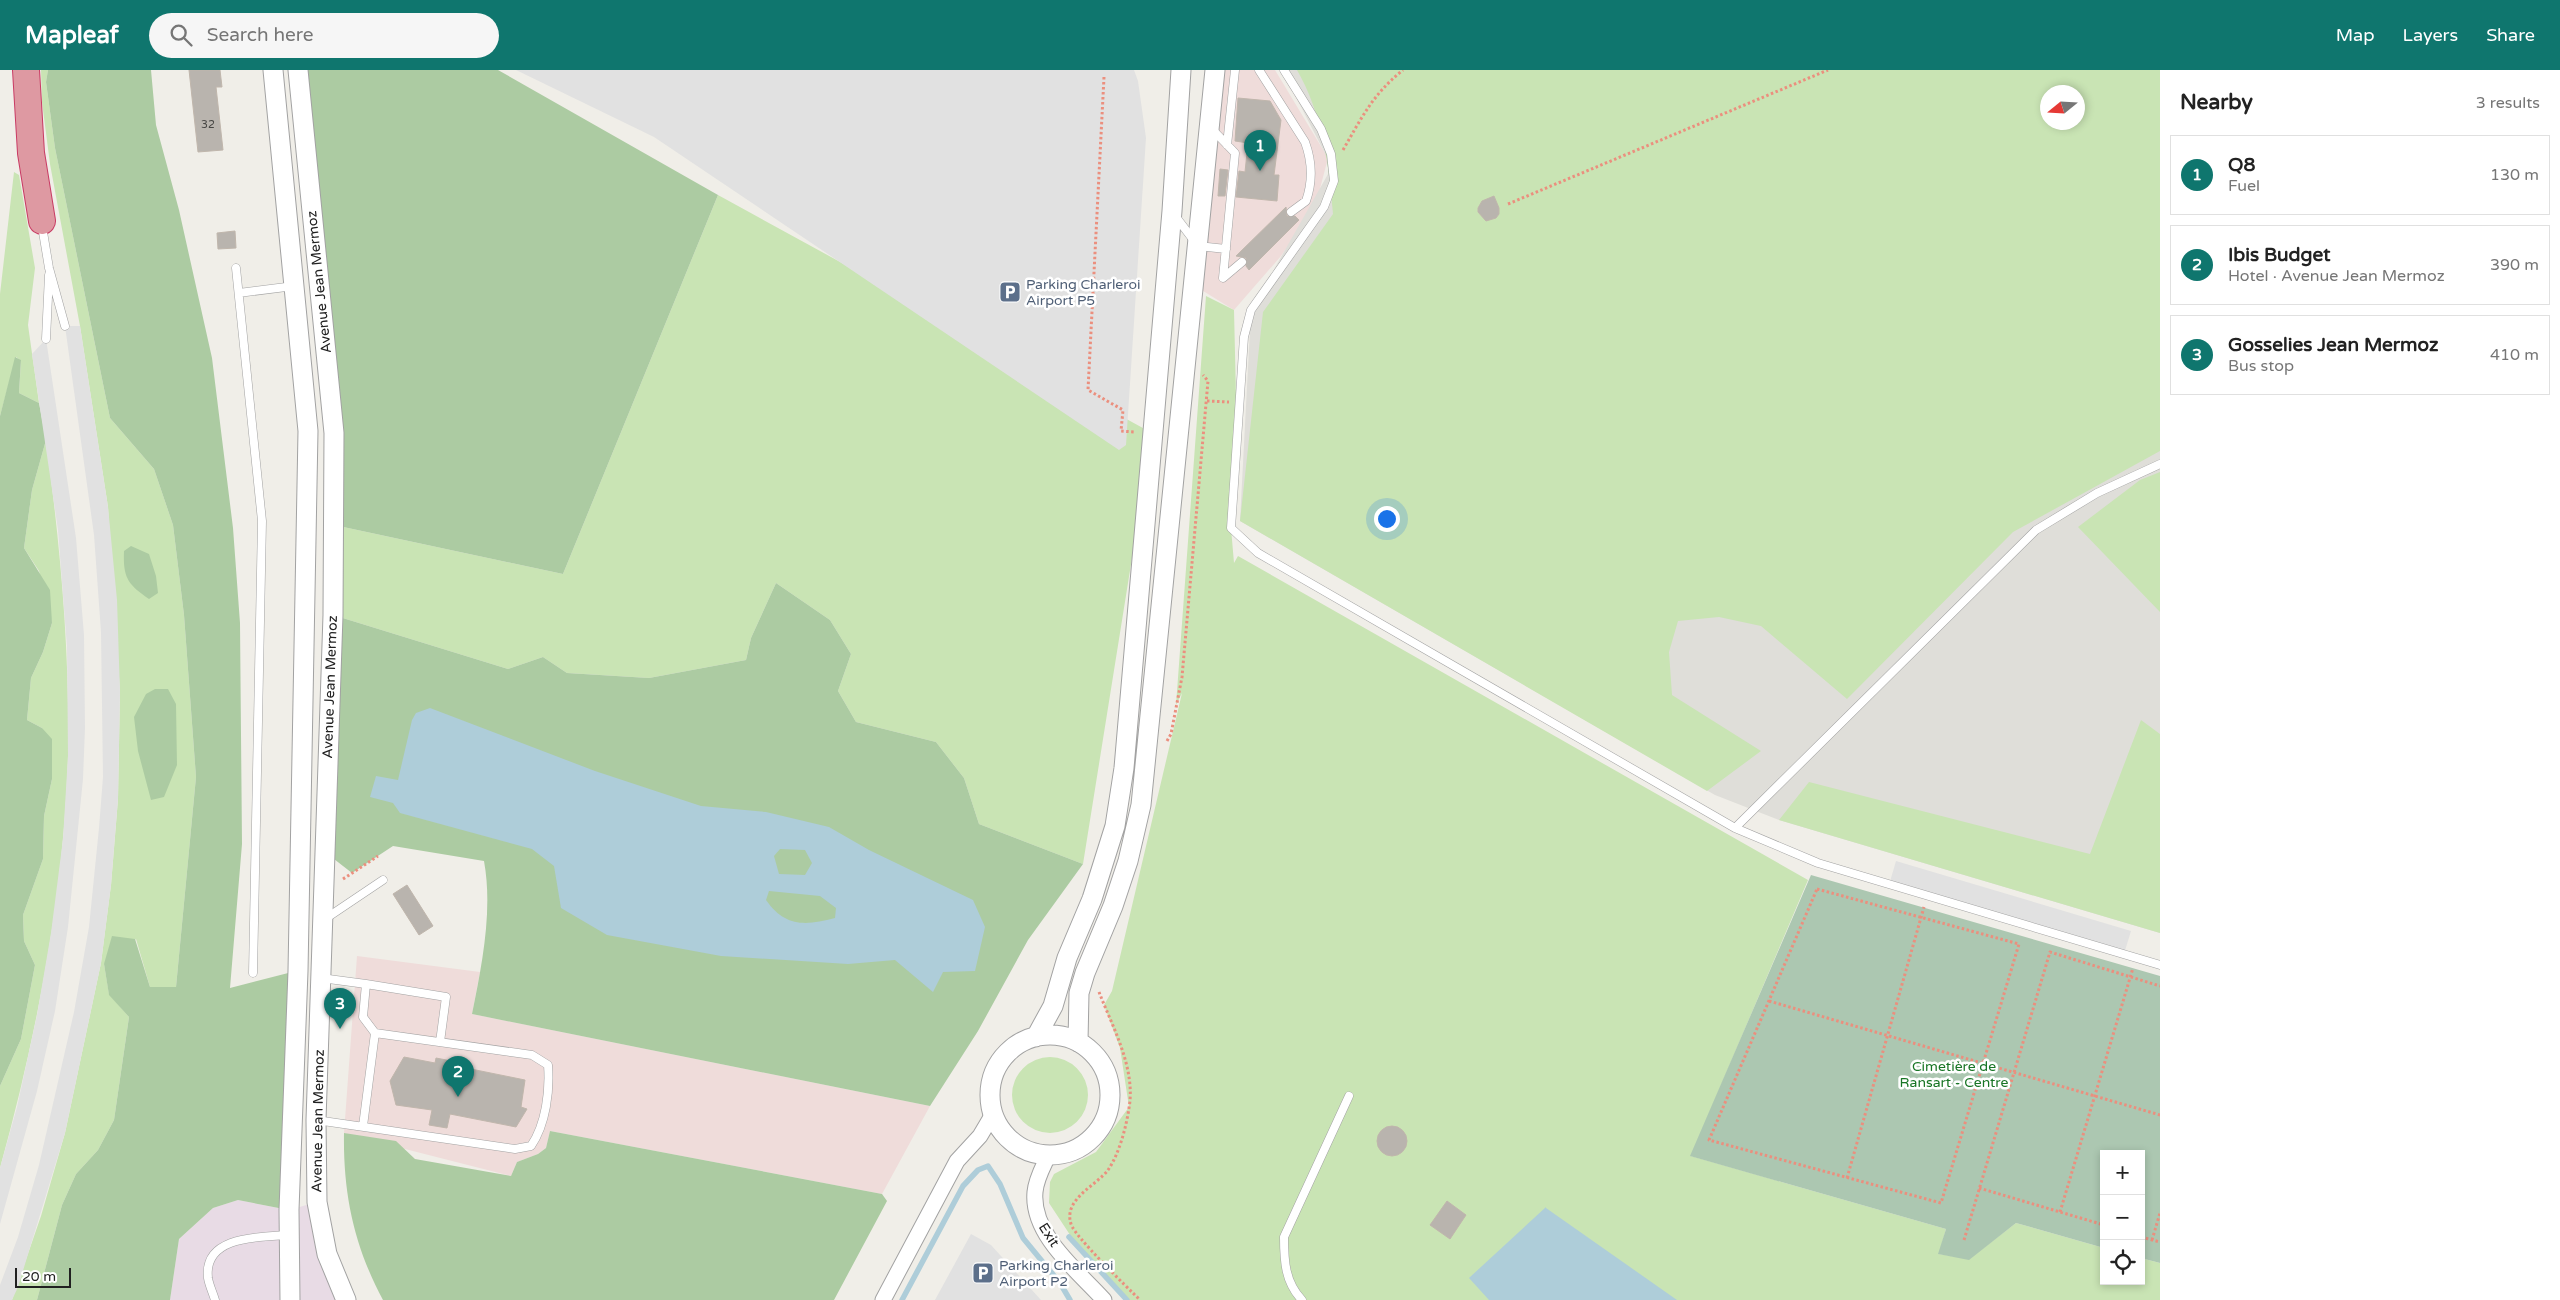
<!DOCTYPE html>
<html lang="en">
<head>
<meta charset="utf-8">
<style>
  body { margin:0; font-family:"Varela Round",sans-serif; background:#f6f6f6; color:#222 }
  .controls { position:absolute; right:15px; bottom:15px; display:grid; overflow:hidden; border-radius:0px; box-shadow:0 2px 8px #0003 }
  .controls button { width:45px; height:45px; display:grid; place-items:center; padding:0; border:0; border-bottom:1px solid #e0e0e0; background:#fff; color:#222; font:25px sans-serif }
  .compass { position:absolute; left:2040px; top:15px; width:45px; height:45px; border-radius:50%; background:#fff; box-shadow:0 2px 8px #0003; rotate:252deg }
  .scale { position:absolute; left:15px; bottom:12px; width:56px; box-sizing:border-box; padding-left:5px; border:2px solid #212121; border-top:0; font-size:14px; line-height:18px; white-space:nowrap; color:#212121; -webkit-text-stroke:4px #fff; paint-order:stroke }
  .you { position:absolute; left:1386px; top:448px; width:18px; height:18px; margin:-12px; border:4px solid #fff; border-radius:50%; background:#1a73e8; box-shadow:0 0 0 8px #1a73e833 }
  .badge { display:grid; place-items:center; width:32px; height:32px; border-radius:50%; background:#0f766e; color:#fff; font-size:16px; font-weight:700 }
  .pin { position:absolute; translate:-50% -41px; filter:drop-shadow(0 1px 2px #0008) }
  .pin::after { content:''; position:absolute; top:26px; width:18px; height:15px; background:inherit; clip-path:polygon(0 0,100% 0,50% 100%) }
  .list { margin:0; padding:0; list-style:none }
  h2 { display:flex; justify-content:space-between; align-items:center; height:65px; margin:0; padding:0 20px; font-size:21px }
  h2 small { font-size:16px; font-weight:400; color:#767676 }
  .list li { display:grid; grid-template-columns:32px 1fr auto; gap:15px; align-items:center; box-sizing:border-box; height:80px; margin:0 10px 10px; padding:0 10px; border:1px solid #e0e0e0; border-radius:0px }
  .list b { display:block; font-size:19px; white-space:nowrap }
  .list p { margin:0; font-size:16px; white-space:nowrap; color:#767676 }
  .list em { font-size:16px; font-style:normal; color:#767676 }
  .icon { flex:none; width:28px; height:28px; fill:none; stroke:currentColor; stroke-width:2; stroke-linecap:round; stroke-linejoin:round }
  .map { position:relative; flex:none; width:2160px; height:1230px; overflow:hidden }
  header { display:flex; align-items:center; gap:30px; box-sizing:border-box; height:70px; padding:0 25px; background:#0f766e; color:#fff }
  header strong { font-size:24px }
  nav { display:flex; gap:28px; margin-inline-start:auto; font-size:18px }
  .search { width:350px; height:45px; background:#f6f6f6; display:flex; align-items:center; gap:12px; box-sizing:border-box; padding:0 18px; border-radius:28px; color:#767676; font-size:19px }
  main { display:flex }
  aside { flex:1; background:#fff }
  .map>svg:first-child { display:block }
  .commercial { fill:#efdcda }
  .industrial { fill:#e8dbe5 }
  .airport { fill:#dfded9; fill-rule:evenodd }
  .grass { fill:#c9e4b4; fill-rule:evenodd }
  .forest { fill:#accba2 }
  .cemetery { fill:#acc7b1 }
  .parking { fill:#e1e1e1 }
  .water { fill:#aecdd9; fill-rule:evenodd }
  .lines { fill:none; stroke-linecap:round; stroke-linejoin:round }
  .stream { stroke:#aecdd9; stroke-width:5.5 }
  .building { fill:#b9b4ae; stroke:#c0b6ac }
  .service-casing { stroke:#a2a2a2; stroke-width:9 }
  .minor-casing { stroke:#a2a2a2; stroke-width:17 }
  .tertiary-casing { stroke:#a2a2a2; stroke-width:21 }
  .motorway-casing { stroke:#c93b64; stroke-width:28 }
  .path { stroke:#eb8f7e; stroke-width:3; stroke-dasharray:2.5 2.5; stroke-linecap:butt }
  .service { stroke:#fff; stroke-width:8 }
  .minor { stroke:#fff; stroke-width:15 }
  .tertiary { stroke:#fff; stroke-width:19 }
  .motorway { stroke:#de99a2; stroke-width:26 }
  .labels { text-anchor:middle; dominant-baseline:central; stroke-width:5; stroke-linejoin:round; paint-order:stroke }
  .number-label { font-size:11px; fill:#474644 }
  .street-label { font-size:14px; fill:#212121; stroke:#fff }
  .service-label { font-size:14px; fill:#4e5e75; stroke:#fff; text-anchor:start }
  .park-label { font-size:14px; fill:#187525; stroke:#fff }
</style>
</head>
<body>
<header>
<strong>Mapleaf</strong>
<div class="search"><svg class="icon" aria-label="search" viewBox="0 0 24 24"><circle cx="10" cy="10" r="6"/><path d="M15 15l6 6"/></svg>Search here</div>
<nav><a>Map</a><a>Layers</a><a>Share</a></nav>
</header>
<main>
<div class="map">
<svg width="2160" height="1230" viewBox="0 0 2160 1230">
  <rect width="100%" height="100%" fill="#f0eee8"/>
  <path class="commercial" d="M1215,0H1275L1328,88L1316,134L1281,186L1234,240L1195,216Z
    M357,886L480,902L472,944L930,1036L882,1124L550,1061L546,1078L538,1084L517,1092L511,1106L405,1079L344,1063Z"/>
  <path class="industrial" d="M238,1130L289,1140L317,1132L346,1230H170L179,1169L213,1138Z"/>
  <path class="airport" d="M1282,0H2160V863L1779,750L1715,725L1240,451L1251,240L1332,97ZM2048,22H2078V52H2048Z"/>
  <path class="grass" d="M41,0H48L46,12L55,78L110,348L154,399L173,455L184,545L196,707L176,917H150L136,869L104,894L109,924L129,947L114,1050L98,1080L76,1104L62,1135L37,1230H12L41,1146L65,1063L101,893L111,815L118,729L120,622L108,437L80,256L50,94L42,32Z
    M1297,0H2160V381L2013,462L1847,629L1761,556L1719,547L1678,551L1669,582L1672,625L1761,681L1707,721L1240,451L1263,242L1333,144C1329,95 1322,43 1297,0ZM2048,22H2078V52H2048Z
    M14,102L19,105L35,198L28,255L39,333L19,323L21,291L16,287L0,346V224Z
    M718,125L1152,363L1083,794L979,754L964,708L936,672L856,652L838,621L851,584L830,550L776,513L751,568L746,590L649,608L567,603L543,587L508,599L333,545L334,455L563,504Z
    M1206,226L1234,240L1237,369L1231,458L1234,493L1238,486L1808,810L1691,1086L1946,1159L1939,1184L1969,1189L2016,1153L2104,1178V1211H2141V1188L2160,1193V1230H1128L1078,1177L1049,1133L1050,1112L1054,1104L1096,1082L1129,1037L1120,978L1104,935L1112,921L1182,623L1176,635Z
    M46,370C60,474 70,580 68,686C64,825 37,964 0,1098V1016L21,969L35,895L24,871L23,845L43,789L44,746L52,709L42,658L27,650L31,608L43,582L52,553L39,501L24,478L32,420Z
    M2160,402V542L2078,457L2140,410Z
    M2141,650L2160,664V863L1779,750L1809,712L2090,784Z
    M1012 1025a38 38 0 1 1 76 0a38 38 0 1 1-76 0Z"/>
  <path class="forest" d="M48,0H151L156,55L179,140L212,288L233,458L240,553L242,774L230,918L296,901L289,1140L238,1130L213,1138L179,1169L170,1230H37L62,1135L76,1104L98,1080L114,1050L129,947L109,925L104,894L112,866L135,869L150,917H176L196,707L184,545L173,455L154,399L110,348L55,78L46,12Z
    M298,0H498L718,125L563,504L334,455Z
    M15,287L21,290L19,323L39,333L46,370L32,420L24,478L50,520L52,553L43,582L31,608L27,650L42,658L52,669V709L44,746L43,789L23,845L24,871L35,895L21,969L0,1016V346Z
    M131,476L149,484L156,506L158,523L149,529C127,514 123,507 124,481Z
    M776,513L830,550L851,584L838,621L856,652L936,672L964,708L979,754L1083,794L1028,870L978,961L930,1036L472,944C482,895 493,840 484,791L393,776L352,803L325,782L333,545L508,599L543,587L567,603L649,608L746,590L751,568Z
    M155,619H168L176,634L177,695L164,727L151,730L138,681L134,647L146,624Z
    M550,1061L882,1124L887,1131L834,1230H383C354,1176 343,1124 344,1063L396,1071L415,1089L511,1106L517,1092L538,1084L546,1078Z"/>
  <path class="cemetery" d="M1811,805L2160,906V1193L2141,1188V1084H2104V1178L2016,1153L1969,1190L1938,1184L1946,1159L1690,1086Z"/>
  <path class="parking" d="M516,0H1134L1138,11L1146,68L1126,375L1119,380L654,67Z
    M65,256H80L108,437L117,530L120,622L118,729L111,815L101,893L65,1063L18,1217L12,1230H0V1215L18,1167L39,1095L74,942L89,857L99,758L103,707L101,562L94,465Z
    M46,269L76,468L84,565L85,658L83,709L68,857L55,941L37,1021L0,1154V1098L17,1037L37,945L51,863L63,769L68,686L67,577L58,460L32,284Z
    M1896,791L2131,861L2124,884L1889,815Z
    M971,1164L991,1175L1041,1230H935Z"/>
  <path class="water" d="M430,638L595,701L701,736L766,742L829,757L869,780L973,830L985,857L975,901L943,902L933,922L895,890L848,894L721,886L607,865L561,838L554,796L532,779L400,743L393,733L370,727L376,706L398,710L412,650L416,643ZM780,779L805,780L812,793L805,805L779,804L774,786ZM769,821L820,826L836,838L835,848C805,856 785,857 766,830Z
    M1546,1137V1138L1677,1230H1489L1469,1208Z"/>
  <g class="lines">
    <path class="stream" d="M1069,1167L1127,1230
      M902,1230L963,1116L978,1100L988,1096L1000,1114L1023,1168L1060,1213L1070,1230"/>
  </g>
  <path class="building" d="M189,0H220L222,17H216L223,80L198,82Z
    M1238,28L1270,31L1281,50L1274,105H1279L1277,131L1236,127L1239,101L1245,102L1248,73L1235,71Z
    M1220,99L1228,100L1225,126H1218Z
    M1494,126L1499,138V144L1496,148L1486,151L1478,142V138L1482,131Z
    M1286,137L1287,146H1295L1299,150L1249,200L1246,196V188L1236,186Z
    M235,161L236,178L218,179L217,163Z
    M407,815L433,856L419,865L393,824Z
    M404,987L435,993L436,988L467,994L466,998L525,1010L521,1037L527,1039L516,1057L450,1044L447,1058L429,1055L432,1040L396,1035L390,1011Z
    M1377 1071a15 15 0 1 1 30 0a15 15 0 1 1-30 0Z
    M1447,1131L1466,1145L1450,1169L1430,1155Z"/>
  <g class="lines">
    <g class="service-casing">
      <path id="service" d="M1259,0L1305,72C1312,91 1313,111 1306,131L1291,142
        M1284,0L1321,59L1331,84L1334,111L1324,137L1251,240L1244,267L1231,458L1258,483L1735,758L1818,793L2160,895
        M1211,58L1235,83L1223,208L1242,192
        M1227,75L1235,0
        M1176,147L1198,176L1226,179
        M42,156L49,198L65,256
        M236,198L262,451L253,903
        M239,223L294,216
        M46,269L49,205
        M1735,758L2036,460L2097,423L2160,394
        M325,849L383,810
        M321,908L366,914
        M316,1050L515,1079L531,1076C546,1054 550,1021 548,995L532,985L375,963
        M363,1056L375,963L363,947L366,914L446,927L440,972
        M215,1230C213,1223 209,1215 208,1208C203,1165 261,1167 289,1165
        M1302,1230C1285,1212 1284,1191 1284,1167L1349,1026"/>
    </g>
    <g class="minor-casing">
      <path id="minor" d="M1048,1086C1043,1097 1036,1109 1035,1122C1031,1165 1078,1201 1104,1230
        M883,1230L957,1091L980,1066L993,1044"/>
    </g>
    <g class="tertiary-casing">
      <path id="tertiary" d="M273,0L308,361L298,901L289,1140L290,1230
        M298,0L334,363L333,545L316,1050L317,1132L327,1184L346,1230
        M990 1025a60 60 0 1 1 120 0a60 60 0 1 1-120 0Z
        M1036,967L1053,936L1067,888L1092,829L1115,756L1124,698L1172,141L1181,0
        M1078,972L1079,923L1085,903L1113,836L1128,791L1141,735L1215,0"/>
    </g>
    <g class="motorway-casing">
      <path id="motorway" d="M26,0L31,83L42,151"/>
    </g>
    <path class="path" d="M1104,7L1088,320L1123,340L1121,361L1134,362
      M1343,80C1362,47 1373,24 1403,0
      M1508,134L1828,0
      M1207,331L1229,332
      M1167,671L1171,664L1182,607L1208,311L1203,305
      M343,809L378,786
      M1817,819L2019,874L1941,1133L1709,1070Z
      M1099,922C1113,958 1136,999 1129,1038C1126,1058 1119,1084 1108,1100C1096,1116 1063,1129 1071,1154C1075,1167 1127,1217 1140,1230
      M1769,931L2160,1045
      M1847,1108L1924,837
      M1979,1118L2104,1155
      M2060,1142L2133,898
      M2141,1167L2160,1172
      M1964,1170L2050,882L2160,916
      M2152,1170L2160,1143"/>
    <use href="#service" class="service"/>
    <use href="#minor" class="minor"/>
    <use href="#tertiary" class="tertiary"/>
    <use href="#motorway" class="motorway"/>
  </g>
  <defs>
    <g id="parking-square" transform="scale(1.125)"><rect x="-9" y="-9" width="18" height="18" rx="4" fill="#5c6f8a" stroke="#fff"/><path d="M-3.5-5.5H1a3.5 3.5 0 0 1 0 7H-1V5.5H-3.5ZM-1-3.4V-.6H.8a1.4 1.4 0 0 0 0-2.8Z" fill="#fff"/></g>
  </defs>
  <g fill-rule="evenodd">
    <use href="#parking-square" x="1010" y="222"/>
    <use href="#parking-square" x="983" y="1203"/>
  </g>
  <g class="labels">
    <g class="number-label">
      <text x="208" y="54">32</text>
    </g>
    <g class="street-label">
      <text transform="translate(319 212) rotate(-96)">Avenue Jean Mermoz</text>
      <text transform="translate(330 617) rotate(-88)">Avenue Jean Mermoz</text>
      <text transform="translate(318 1051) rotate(-89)">Avenue Jean Mermoz</text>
      <text transform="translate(1049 1165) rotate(57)">Exit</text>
    </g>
    <g class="service-label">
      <text x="1026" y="214">Parking Charleroi<tspan x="1026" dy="16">Airport P5</tspan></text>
      <text x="999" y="1195">Parking Charleroi<tspan x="999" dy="16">Airport P2</tspan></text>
    </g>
    <g class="park-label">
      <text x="1954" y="996">Cimetière de<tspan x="1954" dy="16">Ransart - Centre</tspan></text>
    </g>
  </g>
</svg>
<div class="controls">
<button>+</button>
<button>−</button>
<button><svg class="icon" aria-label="locate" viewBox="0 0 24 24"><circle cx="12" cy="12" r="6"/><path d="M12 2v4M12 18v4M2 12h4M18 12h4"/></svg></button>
</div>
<svg class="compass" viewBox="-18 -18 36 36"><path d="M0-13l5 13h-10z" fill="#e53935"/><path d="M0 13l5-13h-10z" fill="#767676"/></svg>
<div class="scale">20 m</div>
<div class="you"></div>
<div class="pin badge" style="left:1260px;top:101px">1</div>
<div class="pin badge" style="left:458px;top:1027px">2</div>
<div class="pin badge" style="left:340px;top:959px">3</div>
</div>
<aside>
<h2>Nearby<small>3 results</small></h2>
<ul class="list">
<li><span class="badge">1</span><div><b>Q8</b><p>Fuel</p></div><em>130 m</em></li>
<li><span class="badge">2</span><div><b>Ibis Budget</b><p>Hotel · Avenue Jean Mermoz</p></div><em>390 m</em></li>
<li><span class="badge">3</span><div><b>Gosselies Jean Mermoz</b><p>Bus stop</p></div><em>410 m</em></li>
</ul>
</aside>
</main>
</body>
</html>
